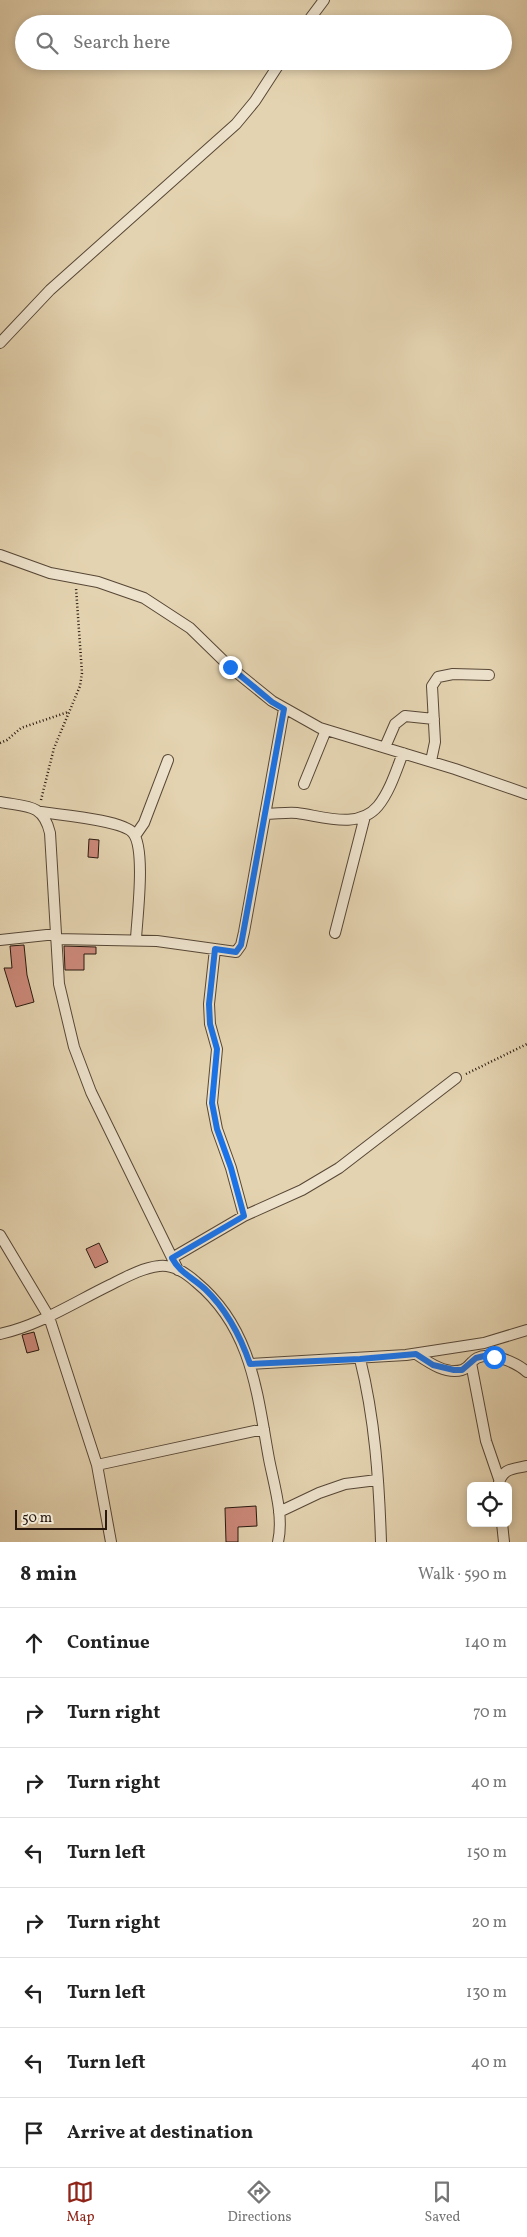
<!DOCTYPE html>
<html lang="en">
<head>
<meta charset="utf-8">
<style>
  body { margin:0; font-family:Vollkorn,serif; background:#f2f2f2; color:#222 }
  .controls { position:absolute; right:15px; bottom:15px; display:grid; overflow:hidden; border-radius:8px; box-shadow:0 2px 8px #0003 }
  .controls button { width:45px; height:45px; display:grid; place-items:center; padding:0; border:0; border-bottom:1px solid #e0e0e0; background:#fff; color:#222; font:25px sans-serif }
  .scale { position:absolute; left:15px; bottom:12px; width:92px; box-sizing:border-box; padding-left:5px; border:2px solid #28180e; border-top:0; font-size:14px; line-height:18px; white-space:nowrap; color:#28180e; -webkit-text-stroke:4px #ede2cc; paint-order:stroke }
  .stop { position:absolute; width:15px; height:15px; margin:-11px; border:4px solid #1a73e8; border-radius:50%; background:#fff }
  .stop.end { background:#1a73e8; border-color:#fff; box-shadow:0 1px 5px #0008 }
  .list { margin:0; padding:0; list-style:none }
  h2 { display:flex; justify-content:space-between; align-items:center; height:65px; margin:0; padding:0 20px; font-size:21px }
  h2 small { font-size:16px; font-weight:400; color:#767676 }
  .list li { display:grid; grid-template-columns:32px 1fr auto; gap:15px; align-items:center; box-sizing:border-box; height:70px; padding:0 20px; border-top:1px solid #e0e0e0 }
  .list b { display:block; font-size:19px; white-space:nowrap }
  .list em { font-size:16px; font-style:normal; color:#767676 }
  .icon { flex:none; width:28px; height:28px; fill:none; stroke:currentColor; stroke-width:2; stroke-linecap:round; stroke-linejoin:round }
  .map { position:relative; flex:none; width:527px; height:1542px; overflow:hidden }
  .search { position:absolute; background:#fff; box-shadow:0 2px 8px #0003; left:15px; right:15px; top:15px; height:55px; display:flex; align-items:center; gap:12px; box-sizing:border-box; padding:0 18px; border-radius:28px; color:#767676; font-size:19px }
  .sheet { height:625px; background:#fff }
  nav { display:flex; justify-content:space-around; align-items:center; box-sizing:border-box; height:70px; border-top:1px solid #e0e0e0; background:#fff; font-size:14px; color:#767676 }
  nav a { display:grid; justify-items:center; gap:2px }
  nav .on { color:#8f2418 }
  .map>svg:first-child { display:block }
  .building { fill:#cc897a; stroke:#28180e }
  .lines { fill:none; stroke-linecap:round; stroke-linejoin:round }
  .minor-casing { stroke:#574736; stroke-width:12 }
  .path { stroke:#28180e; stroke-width:2.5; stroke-dasharray:1 2.5; stroke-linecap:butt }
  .minor { stroke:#ede2cc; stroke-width:10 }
  .route { stroke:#1a73e8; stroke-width:6 }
</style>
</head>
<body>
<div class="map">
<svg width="527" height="1542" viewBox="0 0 527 1542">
  <rect width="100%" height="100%" fill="#e4d3b0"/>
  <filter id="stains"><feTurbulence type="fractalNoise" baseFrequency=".004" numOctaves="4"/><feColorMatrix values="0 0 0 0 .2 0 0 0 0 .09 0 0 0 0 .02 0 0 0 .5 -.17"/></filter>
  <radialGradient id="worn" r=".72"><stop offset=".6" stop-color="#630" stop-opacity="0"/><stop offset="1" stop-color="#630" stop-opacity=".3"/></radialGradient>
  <path class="building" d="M89,839L99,840L98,858L88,857Z
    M24,945L27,975L34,1002L16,1007L4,968H12L10,946Z
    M64,946L96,947V954H84V970H65Z
    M99,1243L108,1262L95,1268L86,1249Z
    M34,1332L39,1350L27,1353L22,1335Z
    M256,1506L257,1526L238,1527V1542H226L225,1508Z"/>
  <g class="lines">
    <g class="minor-casing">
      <path id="minor" d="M306,24L324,0
        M0,343L50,290L236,124L255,101L281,61
        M0,555L50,573L98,582L144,598L190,628L230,667L272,701L320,728L455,769L527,794
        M385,747L395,724L405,716L434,719
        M431,761L435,742L432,686L438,677L453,674L489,675
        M304,784L326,730
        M0,802C26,807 43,803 50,833L59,984L74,1047L91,1092L178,1270
        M41,812C60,815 123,820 133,833C146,849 137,918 136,939
        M265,814C276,814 287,812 297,813C322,816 358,830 378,806C390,791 396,771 403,753
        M135,836L144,823L168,760
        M335,933L365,816
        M56,939L157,941L236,952L241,945L244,932L284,709
        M0,940L56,934
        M215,949L209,1004L210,1024L217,1049L212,1103L217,1129L231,1168L244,1216
        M0,1235L49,1317L97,1465L111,1542
        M172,1258L244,1216L302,1190L339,1168L456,1078
        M0,1334C40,1325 73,1303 110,1285C126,1277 142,1268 159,1266C173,1264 186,1273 196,1282C252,1328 257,1393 269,1459C274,1485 284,1516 278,1542
        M416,1354C428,1362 446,1375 462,1370C469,1368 471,1361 477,1358C491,1351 517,1363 527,1372
        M360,1359C375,1419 379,1480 381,1542
        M471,1363L486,1441L499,1479
        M250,1364L406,1355L484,1343L527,1330
        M97,1465L264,1429
        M498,1486C502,1468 512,1469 527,1466
        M279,1512L319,1493L345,1484L377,1480
        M502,1523L504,1542"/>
    </g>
    <path class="path" d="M0,743L7,740L21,728L68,712
      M41,800L54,748L80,686L82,673L76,588
      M466,1074L527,1044"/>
    <use href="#minor" class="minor"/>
  </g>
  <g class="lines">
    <path class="route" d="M230,667L272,702L284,709L241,945L236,952L215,949L209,1004L210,1024L217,1049L212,1103L217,1129L231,1168L244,1216L172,1258C180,1273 192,1277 205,1289C227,1310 240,1335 250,1364L360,1359L416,1354L433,1365L454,1370H462L476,1358L484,1356L494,1357"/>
  </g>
  <rect width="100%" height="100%" filter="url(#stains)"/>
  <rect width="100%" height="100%" fill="url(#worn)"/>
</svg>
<div class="controls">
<button><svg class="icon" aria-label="locate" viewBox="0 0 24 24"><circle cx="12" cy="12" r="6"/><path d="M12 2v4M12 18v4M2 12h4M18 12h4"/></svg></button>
</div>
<div class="scale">50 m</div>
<div class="stop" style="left:494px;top:1357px"></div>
<div class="stop end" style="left:230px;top:667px"></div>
<div class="search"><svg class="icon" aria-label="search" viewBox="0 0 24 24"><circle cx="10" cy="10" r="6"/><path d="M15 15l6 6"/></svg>Search here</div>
</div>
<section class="sheet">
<h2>8 min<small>Walk · 590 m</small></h2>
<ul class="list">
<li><svg class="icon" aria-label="ahead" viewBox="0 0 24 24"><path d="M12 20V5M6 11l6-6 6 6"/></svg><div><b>Continue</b></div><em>140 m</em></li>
<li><svg class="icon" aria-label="right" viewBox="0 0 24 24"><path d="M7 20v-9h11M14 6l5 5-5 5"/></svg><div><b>Turn right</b></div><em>70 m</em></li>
<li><svg class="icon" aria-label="right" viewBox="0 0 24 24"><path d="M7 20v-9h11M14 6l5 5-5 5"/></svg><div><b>Turn right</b></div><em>40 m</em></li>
<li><svg class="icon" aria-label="left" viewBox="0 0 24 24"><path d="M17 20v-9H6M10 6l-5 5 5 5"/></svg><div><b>Turn left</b></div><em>150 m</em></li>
<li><svg class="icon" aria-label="right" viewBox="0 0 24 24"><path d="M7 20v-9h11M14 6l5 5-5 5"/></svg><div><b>Turn right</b></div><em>20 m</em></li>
<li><svg class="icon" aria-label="left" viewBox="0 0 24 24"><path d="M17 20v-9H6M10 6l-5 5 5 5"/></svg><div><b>Turn left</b></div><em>130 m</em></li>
<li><svg class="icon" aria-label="left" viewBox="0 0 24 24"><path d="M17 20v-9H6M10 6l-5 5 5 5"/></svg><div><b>Turn left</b></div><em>40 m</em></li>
<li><svg class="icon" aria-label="arrive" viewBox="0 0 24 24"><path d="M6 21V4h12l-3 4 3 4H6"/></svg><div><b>Arrive at destination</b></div></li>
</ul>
</section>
<nav>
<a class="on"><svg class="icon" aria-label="map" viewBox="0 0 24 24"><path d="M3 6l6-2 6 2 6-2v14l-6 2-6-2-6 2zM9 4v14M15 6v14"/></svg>Map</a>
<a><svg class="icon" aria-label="directions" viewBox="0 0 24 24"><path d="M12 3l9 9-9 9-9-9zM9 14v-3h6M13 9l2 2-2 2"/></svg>Directions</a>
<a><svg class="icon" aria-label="saved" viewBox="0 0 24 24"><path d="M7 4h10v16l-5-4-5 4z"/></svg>Saved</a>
</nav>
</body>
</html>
